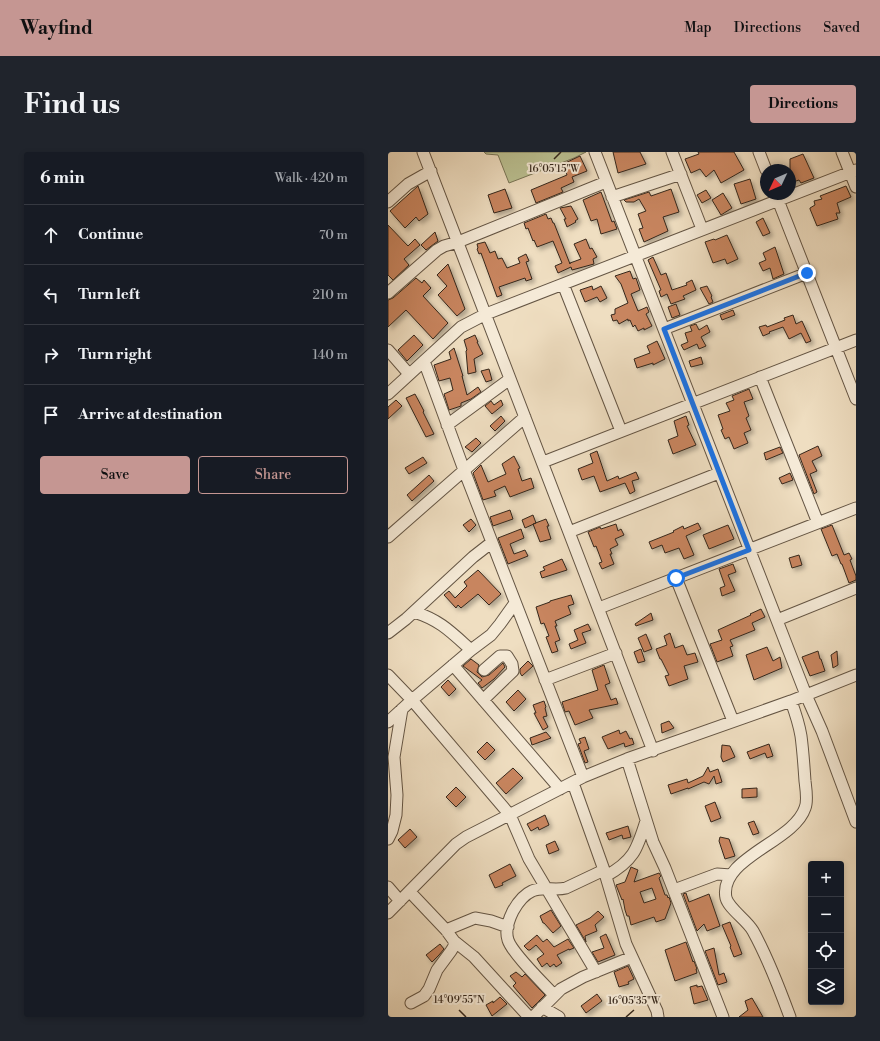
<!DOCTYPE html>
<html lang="en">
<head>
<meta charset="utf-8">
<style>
  body { margin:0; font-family:"Libre Bodoni",serif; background:#20242c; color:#f1f3f6 }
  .controls { position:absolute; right:12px; bottom:12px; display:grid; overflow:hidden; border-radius:4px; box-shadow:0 2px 6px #0003 }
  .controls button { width:36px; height:36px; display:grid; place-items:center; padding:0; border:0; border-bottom:1px solid #363941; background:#171b24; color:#f1f3f6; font:20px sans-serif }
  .compass { position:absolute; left:372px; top:12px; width:36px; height:36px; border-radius:50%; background:#171b24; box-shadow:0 2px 6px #0003; rotate:226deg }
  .stop { position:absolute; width:12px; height:12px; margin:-9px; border:3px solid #1a73e8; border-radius:50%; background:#fff }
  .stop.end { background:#1a73e8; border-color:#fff; box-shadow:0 1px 4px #0008 }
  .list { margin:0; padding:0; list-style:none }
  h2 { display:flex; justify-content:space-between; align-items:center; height:52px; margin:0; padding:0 16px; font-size:17px }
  h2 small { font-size:13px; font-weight:400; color:#9ea1a6 }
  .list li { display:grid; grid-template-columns:26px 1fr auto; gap:12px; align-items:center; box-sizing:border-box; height:60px; padding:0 16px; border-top:1px solid #363941 }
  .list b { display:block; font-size:15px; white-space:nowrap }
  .list em { font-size:13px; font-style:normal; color:#9ea1a6 }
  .actions { display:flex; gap:8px; padding:12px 16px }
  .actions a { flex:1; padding:9px 0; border:1px solid #c59692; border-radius:4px; text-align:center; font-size:14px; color:#c59692 }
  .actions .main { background:#c59692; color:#111 }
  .icon { flex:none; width:22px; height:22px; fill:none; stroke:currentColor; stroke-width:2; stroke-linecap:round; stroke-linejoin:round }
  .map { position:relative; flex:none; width:468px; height:865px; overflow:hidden; border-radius:4px }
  header { display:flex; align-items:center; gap:24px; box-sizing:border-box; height:56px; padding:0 20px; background:#c59692; color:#111 }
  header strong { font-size:19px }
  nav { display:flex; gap:22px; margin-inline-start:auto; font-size:14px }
  .intro { display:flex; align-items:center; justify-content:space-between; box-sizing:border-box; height:96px; padding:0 24px }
  h1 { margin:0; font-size:28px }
  .button { padding:10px 18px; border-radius:4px; background:#c59692; color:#111; font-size:14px; font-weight:700 }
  main { display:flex; gap:24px; padding:0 24px }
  aside { flex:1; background:#171b24; border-radius:4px; box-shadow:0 2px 6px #0003 }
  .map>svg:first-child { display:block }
  .green { fill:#bbc192; stroke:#787456 }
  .building { fill:#c8855e; stroke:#35271b; fill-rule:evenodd; filter:url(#shadow) }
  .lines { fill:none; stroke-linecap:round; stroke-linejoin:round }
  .minor-casing { stroke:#645544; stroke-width:13 }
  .minor { stroke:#f5ead7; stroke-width:11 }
  .route { stroke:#1a73e8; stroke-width:5 }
  .ticks { fill:none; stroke:#35271b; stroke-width:1.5 }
  .ticks-label { font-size:10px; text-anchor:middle; fill:#35271b; stroke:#f5ead7; stroke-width:4; stroke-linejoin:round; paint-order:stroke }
</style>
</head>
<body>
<header>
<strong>Wayfind</strong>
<nav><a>Map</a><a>Directions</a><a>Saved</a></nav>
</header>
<div class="intro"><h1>Find us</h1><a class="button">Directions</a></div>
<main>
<aside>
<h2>6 min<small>Walk · 420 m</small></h2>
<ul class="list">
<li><svg class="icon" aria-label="ahead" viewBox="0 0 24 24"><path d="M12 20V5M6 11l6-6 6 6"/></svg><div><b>Continue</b></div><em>70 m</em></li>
<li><svg class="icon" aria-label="left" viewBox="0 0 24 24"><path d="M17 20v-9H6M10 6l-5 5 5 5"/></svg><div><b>Turn left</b></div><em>210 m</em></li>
<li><svg class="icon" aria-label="right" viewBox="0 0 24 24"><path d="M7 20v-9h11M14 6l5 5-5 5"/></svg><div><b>Turn right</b></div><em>140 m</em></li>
<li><svg class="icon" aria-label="arrive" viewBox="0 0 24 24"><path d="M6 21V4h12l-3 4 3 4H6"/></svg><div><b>Arrive at destination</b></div></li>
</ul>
<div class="actions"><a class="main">Save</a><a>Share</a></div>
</aside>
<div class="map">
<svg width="468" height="865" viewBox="0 0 468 865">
  <defs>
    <filter id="shadow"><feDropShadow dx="3" dy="3" stdDeviation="2" flood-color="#0004"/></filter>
  </defs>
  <rect width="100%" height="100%" fill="#efdec1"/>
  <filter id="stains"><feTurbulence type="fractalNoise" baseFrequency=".005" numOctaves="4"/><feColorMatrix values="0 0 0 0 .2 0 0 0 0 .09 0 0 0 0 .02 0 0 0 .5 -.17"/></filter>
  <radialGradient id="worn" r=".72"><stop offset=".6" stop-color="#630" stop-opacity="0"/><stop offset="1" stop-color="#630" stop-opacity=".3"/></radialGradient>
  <path class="green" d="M96,0H198L186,6L121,31L110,3L98,2Z"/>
  <path class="building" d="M225,0H252L258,12L230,21Z
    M310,0H346L356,18L333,31L326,18L318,25L312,17L303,21L297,7L311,2Z
    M415,2L426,26L413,31L411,28L402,31V7Z
    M192,4L199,19L184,25L186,30L173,36L175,40L148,51L143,38L179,23L175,12Z
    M362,27L368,47L353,52L346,32Z
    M30,34L40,62L31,69L28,65L17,76L2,59Z
    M458,34L463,45L449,51L452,61H448L450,67L429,74L422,57V56L427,53L426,49L434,47L432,44Z
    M117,37L124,56L106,61L100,43Z
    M283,37L291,60L275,65L280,79L256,90L251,77L255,76L250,62L258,59L251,47L246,50H238L236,48L261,40L263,44Z
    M318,38L323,46L314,51L309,43Z
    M213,40L224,70L226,69L229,77L213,82L209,67L203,69L195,48Z
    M335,41L344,56L333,63L324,48Z
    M183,54L190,67L187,69L188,70L179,75L176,67H178L172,56Z
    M158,62L160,67L163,66L165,71H166L182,112V111L193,107L186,92L198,87L202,97L204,96L209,105L205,107L206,112L184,118L183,115L170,121L167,114L174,111L165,89L149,95L146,88L145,89L140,76L138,77L136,71Z
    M375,66L382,81L375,84L368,70Z
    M0,73L20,94L27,87L32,93L16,107L21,113L5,128L0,123Z
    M47,80L50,89L38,98L33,93Z
    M339,83L350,107L339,112L337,107L325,111L317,90L326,87L327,88Z
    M97,90L102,101L107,99L110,107L114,106L119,116L132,111L130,106L138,102L141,109L138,110L144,127L138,129L137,126L111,135L114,143L109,145L93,101L91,102L89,97L90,96L89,92Z
    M387,95L396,122L385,127L382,116L375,119L371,111L378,108L375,101Z
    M265,105L273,123L278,121L284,138L299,133L298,131L304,128L308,138L295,144L297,147L283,152L279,142L273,145L271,139L273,138L260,108Z
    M60,112L77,157L69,164L50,143L59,134L49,123Z
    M242,119L245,127L248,126L252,138L243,142L250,159L259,155L261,160L258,162L264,174L256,178V176L250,179L247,173L245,175L242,168L240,169V167L231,172L229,168L225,169L223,163L227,162V157L240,151L233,132L227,124Z
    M28,126L34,131L36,128L43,136L35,144L60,171L45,187L18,158L0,175V148L5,146Z
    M204,134L205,138L213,134L219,146L212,150L209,145L197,150L192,138Z
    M319,134L324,144L323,145L325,150L321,152L312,136Z
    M288,152L292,163L284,166L280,155Z
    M345,158L347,163L334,168L332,163Z
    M405,163L408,172L414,169L423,189L418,191L413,181L401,187L395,175L381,180L382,181L375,184L371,175L378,173L379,175L397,168L396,166Z
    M308,172L311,178L319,173L322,180L313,185L318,194L311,197L309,192L296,198L293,193L300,190L297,181L304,179L302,174Z
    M26,183L35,193L19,209L10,198Z
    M87,183L90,190H89L95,202L86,207L88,220L80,222L78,199L79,198L76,188Z
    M269,189L277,207L265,213V211L249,216L246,207L262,201L259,194Z
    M66,196L75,224H74L79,243L90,235L93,240L83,247L73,251V254L61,258L56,242L65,238L62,226L51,229L46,213L63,207L61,200Z
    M313,205L315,212L303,215L301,209Z
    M101,217L104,228L98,230L93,219Z
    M361,237L365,247L356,250L361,264L358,266L363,278L356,281L360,291L346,297L341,285L337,287L333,278L335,277L330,263L342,259L338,251L346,248L344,244Z
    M27,242L36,259L35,260L46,282L38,285L18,246Z
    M8,248L14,254L0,267V255Z
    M113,248L115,253L104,262L97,254L103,249L106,253Z
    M113,264L117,269L107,279L102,274Z
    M298,264L301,273L299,274L308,293L285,302L280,288L290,284L286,269Z
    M88,286L93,291L84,300L77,295Z
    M430,294L434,304L424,309L429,319L422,322L429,340L426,342L411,303Z
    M392,295L395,301L378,308L376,301Z
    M209,299L219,329L230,324L231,327L248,320L251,327L244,329L247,339L242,342L237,331L212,340L206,324L194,328L190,317L205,311L202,302Z
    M126,304L132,316L130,317L134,329L143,326L146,336L122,345L117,334L106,339L108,344L95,348L85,321L93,313L100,330L118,322L114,312Z
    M35,305L39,311L21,322L17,316Z
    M402,321L405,328L394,332L391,326Z
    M41,323L46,329L24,349L19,343Z
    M122,358L125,367L105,374L102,365Z
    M145,363L148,371L137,376L134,368Z
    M83,367L88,373L81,380L75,373Z
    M158,367L161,374H159L163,387L152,390L145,372Z
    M310,371L313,377L298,384L306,403L296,407L291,396L277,401L274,393L264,397L261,390L286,380L285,379L295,374L296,377Z
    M228,372L230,379L233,377L236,383L227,387L230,393L222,397L224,402H222L226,412L214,417L211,411L214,410L208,394L206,395L200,380L212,375L213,377Z
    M340,373L346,387L321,397L315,383Z
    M444,373L456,403L461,401L464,407L462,408L468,424V428L461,431L454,412H453L449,402L444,404L433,377Z
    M133,377L136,386L122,392L126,402L137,398L140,404L120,412L110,386Z
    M411,403L414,413L404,416L401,406Z
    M174,407L179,418L154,426L152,420L157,418L155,415Z
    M345,412L348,420L340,423L347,439L334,444L332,436L337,434L331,417Z
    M90,418L113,442L101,453L90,442L73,456L70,453L68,456L56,443L61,439L67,446L79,434L76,430Z
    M183,443L186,452L180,454L183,462L167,469L169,474H167L172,488L167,490L170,499L164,501L158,485L161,484L156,471L153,472L148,455L162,450V449Z
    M373,457L377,465L364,471L367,478L342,488L345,494L342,495L345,504L329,510L322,492L334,488L330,478L363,463L362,462Z
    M263,461L265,468L248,474L247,472Z
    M200,472L203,478L194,481L198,491L183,497L181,492L190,488L186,478Z
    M282,481L287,496L295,493L299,503L307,501L310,510L296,514L300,527L281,534L277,524L281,523L273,507H272L268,497L279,493L276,484Z
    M258,482L264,497L256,500L250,486Z
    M379,495L385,509L392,505L394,516L366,528L358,503Z
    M253,497L257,509L250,511L246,500Z
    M430,499L432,507H433L437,519L422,524L414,505Z
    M449,499L450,513L445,516L443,503Z
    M83,507L91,513L89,520L94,525L101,523L115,511L117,515L106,527L94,536L90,531L94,528L75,514Z
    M140,509L145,514L134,524L132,521V517Z
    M216,513L222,531L217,533L223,548L228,546L230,552L201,558L205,566L187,573L181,559L177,560L174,550L210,538L204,518Z
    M60,528L68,537L61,544L53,535Z
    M130,538L138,547L126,559L118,550Z
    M156,549L158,555L157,556L159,564L155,565L160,575L155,578L148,565L146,561H148L145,553Z
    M281,569L286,576L274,581L273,572Z
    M231,578L232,582L238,579L242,587L244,586L246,592L237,595L236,591L220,597L214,585Z
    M158,580L163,586L144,593L142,586Z
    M197,585L201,597L196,599L200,610L197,611L190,592L193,591L191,587Z
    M99,590L107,598L97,608L89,600Z
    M381,592L385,604L379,606L377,601L362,607L359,600Z
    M334,593L342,594L347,605L335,610L333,605Z
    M320,615L322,620L330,617L334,630L328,632L326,624L321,632L316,630L300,637V636L283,642L280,633L299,627L300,631L315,624Z
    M125,616L135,626L118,642L108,631Z
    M68,635L78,645L68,655L58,645Z
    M369,636V645L354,646V637Z
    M327,650L333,666L323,670L317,654Z
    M157,663L161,673L151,678L150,675L143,679L139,672Z
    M366,669L371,681L365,683L360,671Z
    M240,674L243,685L235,687L234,683L221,688L218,681Z
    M22,677L29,685L17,696L10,688Z
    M332,685L341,687L347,704L337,707L331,689Z
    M167,689L171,698L161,702L158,693Z
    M122,712L128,724L114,731L115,733L107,736L101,723Z
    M243,715L250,718L246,730L271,721L273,724L271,726L277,743H279L280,746L281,745L283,751L277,767L268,770L266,765L243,773L241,764H239L237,758L235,747L234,748L228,733L237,730ZM264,736L268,747L256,751L252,740Z
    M298,741L301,750L321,742L332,774L319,779L316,772L309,779L295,742Z
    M163,758L173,774L165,781L156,771H155L152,764Z
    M210,759L216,765L207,773L209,779L197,784L198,790L188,773L202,766Z
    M342,770L354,802L346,805L342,795L343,794L334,773Z
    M218,782L227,803L210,810L204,800L216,796L212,785Z
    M149,783L155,790L159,787L166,795L180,787L186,796L181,798V797L169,803L174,811L168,815L166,812L162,815L159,811L154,815L149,807L156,802L148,793L142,798H140L136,794Z
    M298,790L305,810L306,809L309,817H308L309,821L287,829L277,798Z
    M52,792L56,797L51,803L44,810L38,803Z
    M326,796L331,823L336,821L339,830L330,833L317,799Z
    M240,814L246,827L240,830L241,832L231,835L226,820Z
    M128,820L134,825L137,822L157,843L144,856L125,834L128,831L122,824Z
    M309,833V835L314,834L320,848L306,852L302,835Z
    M209,842L214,849L198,861L193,854Z
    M112,845L119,852L104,864L98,853L105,849V851Z
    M364,846L375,865H351L360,858L357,849Z"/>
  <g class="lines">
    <g class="minor-casing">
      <path id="minor" d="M35,0L265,599
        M207,0L418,543L434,579L468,670
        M284,0L314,77
        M371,0L378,18
        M454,0L468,35
        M388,43L468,247
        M224,45L293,22
        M0,50L20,32L43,19
        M175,132L233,279
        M0,141L49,98L56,94L70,90L218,30
        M276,177L419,121
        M0,198L21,222
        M36,209L76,318L195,625
        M372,225L430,371
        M0,242L73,175L98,162L468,18
        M59,273L122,227
        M155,310L468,188
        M181,380L331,321
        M0,385L137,265
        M288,426L345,569
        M211,456L468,356
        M26,460C52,468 63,480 83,498
        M389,468L468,436
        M0,481L18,467L85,405L103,391
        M65,513L172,637
        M0,523L24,548L122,663L141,707L208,820
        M157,528L228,501
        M95,548L125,519L124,512L119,504H112L96,518
        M0,570L24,548L83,498L103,483L112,472L127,451
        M239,607L265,690L277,716L335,865
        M185,631L216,718L238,792L269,859L270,865
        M0,687L4,679L8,663L9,643L6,605L14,557
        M218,724C245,709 249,698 258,669
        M0,735L12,749
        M286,738L329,722L343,723
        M22,740L58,778L66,789L86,805L141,865
        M0,761L68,692L78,685L195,625L239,607L403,549L468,523
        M58,778L87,766L103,769L120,775
        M166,843C155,831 124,801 120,788C117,779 121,767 125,759C130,750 135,743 144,739C154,734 167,739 178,736L216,718
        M23,851L36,844L41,837L49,818L63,799L66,794V789
        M154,855L171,865
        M145,865L173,837L195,825L244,805
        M402,865C391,835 380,806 365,779C359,768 341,757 338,746C330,706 406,690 417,656C420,649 418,637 417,629C416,614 415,599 413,584C411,572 407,560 403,549"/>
    </g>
    <use href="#minor" class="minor"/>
  </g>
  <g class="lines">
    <path class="route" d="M288,426L361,398L276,177L419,121"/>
  </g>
  <path class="ticks" d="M166,7L173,0M71,858L78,865M238,865L246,858"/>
  <g class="ticks-label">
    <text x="166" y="20">16°05'15"W</text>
    <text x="71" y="851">14°09'55"N</text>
    <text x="246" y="852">16°05'35"W</text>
  </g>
  <rect width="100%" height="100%" filter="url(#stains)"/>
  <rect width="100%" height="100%" fill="url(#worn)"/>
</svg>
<div class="controls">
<button>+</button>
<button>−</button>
<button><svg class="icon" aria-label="locate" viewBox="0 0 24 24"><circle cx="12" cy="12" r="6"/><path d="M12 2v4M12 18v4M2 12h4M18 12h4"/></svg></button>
<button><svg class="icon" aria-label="layers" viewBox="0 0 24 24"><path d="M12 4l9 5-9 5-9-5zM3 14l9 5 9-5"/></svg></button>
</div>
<svg class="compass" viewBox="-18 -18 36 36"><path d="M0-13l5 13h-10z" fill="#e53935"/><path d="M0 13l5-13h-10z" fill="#9ea1a6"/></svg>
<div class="stop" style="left:288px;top:426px"></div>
<div class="stop end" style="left:419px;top:121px"></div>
</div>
</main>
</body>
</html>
